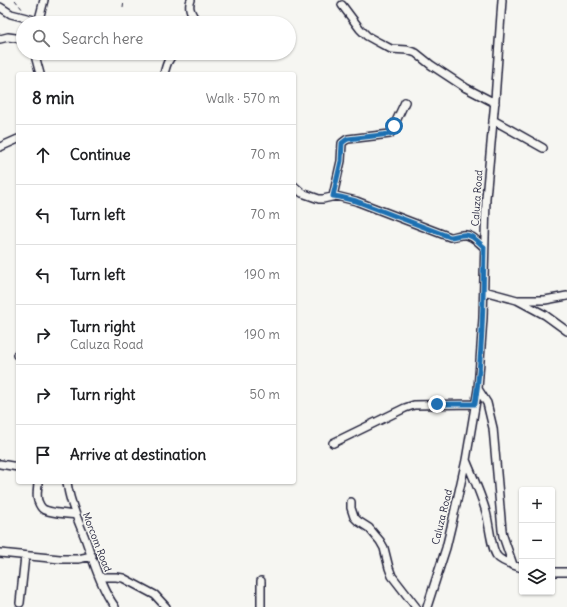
<!DOCTYPE html>
<html lang="en">
<head>
<meta charset="utf-8">
<style>
  body { margin:0; font-family:Delius,sans-serif; background:#f6f6f6; color:#202124 }
  .controls { position:absolute; right:12px; bottom:12px; display:grid; overflow:hidden; border-radius:4px; box-shadow:0 1px 3px #0004 }
  .controls button { width:36px; height:36px; display:grid; place-items:center; padding:0; border:0; border-bottom:1px solid #e0e0e0; background:#fff; color:#202124; font:20px sans-serif }
  .stop { position:absolute; width:12px; height:12px; margin:-9px; border:3px solid #1f6fb2; border-radius:50%; background:#fff }
  .stop.end { background:#1f6fb2; border-color:#fff; box-shadow:0 1px 4px #0008 }
  .list { margin:0; padding:0; list-style:none }
  h2 { display:flex; justify-content:space-between; align-items:center; height:52px; margin:0; padding:0 16px; font-size:17px }
  h2 small { font-size:13px; font-weight:400; color:#757577 }
  .list li { display:grid; grid-template-columns:26px 1fr auto; gap:12px; align-items:center; box-sizing:border-box; height:60px; padding:0 16px; border-top:1px solid #e0e0e0 }
  .list b { display:block; font-size:15px; white-space:nowrap }
  .list p { margin:0; font-size:13px; white-space:nowrap; color:#757577 }
  .list em { font-size:13px; font-style:normal; color:#757577 }
  .icon { flex:none; width:22px; height:22px; fill:none; stroke:currentColor; stroke-width:2; stroke-linecap:round; stroke-linejoin:round }
  .map { position:relative; flex:none; width:567px; height:607px; overflow:hidden }
  .search { position:absolute; background:#fff; box-shadow:0 1px 3px #0004; left:16px; top:16px; width:280px; height:44px; display:flex; align-items:center; gap:10px; box-sizing:border-box; padding:0 14px; border-radius:22px; color:#757577; font-size:15px }
  .panel { position:absolute; background:#fff; box-shadow:0 1px 3px #0004; left:16px; top:72px; width:280px; height:412px; border-radius:4px }
  .map>svg:first-child { display:block }
  .lines { fill:none; stroke-linecap:round; stroke-linejoin:round }
  .minor-casing { stroke:#22223b; stroke-width:10 }
  .path { stroke:#22223b; stroke-width:1; stroke-dasharray:4 3; stroke-linecap:butt }
  .minor { stroke:#f6f6f2; stroke-width:7 }
  .route { stroke:#1f6fb2; stroke-width:5 }
  .labels { text-anchor:middle; dominant-baseline:central; stroke-width:3; stroke-linejoin:round; paint-order:stroke }
  .street-label { font-size:10px; fill:#22223b; stroke:#f6f6f2 }
</style>
</head>
<body>
<div class="map">
<svg width="567" height="607" viewBox="0 0 567 607">
  <rect width="100%" height="100%" fill="#f6f6f2"/>
  <filter id="ink" filterUnits="userSpaceOnUse"><feTurbulence type="fractalNoise" baseFrequency=".025" numOctaves="2"/><feDisplacementMap in="SourceGraphic" scale="8" xChannelSelector="R" yChannelSelector="G"/><feConvolveMatrix kernelMatrix="1 2 1 2 8 2 1 2 1" color-interpolation-filters="sRGB"/></filter>
  <g filter="url(#ink)">
    <g class="lines">
      <g class="minor-casing">
        <path id="minor" d="M191,0C187,9 193,15 197,23
          M342,5L360,29L367,36L376,41L391,49L407,50L416,53L431,65L466,88L495,103
          M0,7L11,14L38,21
          M38,23L44,0
          M0,39L8,37L23,39
          M36,53V59L40,74
          M164,74C166,66 168,58 175,53
          M493,120L543,148
          M0,147L18,139
          M294,186L302,193L319,199H323L336,196L356,201L450,237C454,237 458,235 462,235C471,233 478,242 484,247
          M333,196L341,161L342,143L346,140L348,139L390,134L405,102
          M484,291L517,300L545,315L567,331
          M519,300H545L567,296
          M17,355H18
          M478,389L487,403L493,428L502,530L503,536L513,565
          M333,443L405,408L414,405L475,404
          M466,460C473,477 481,494 486,512C489,522 491,549 497,556C501,562 516,566 522,568
          M0,464L18,467
          M38,482C38,488 36,495 38,501C39,503 40,507 43,509C49,513 68,514 76,515
          M67,482C69,501 78,520 85,538C93,560 101,588 115,607
          M351,502V508L354,517L358,521L369,528L380,541L384,548L389,568L392,576L416,607
          M0,553L60,559H78L92,556
          M552,572H567
          M100,577H116L123,578L155,595L166,607
          M261,581V607
          M20,603L25,556
          M427,607L446,548L452,523L466,460L478,389L483,318L486,198L495,100L502,0"/>
      </g>
      <path class="path" d="M15,0L23,10
        M123,7L124,0"/>
      <use href="#minor" class="minor"/>
    </g>
  </g>
  <g class="lines" filter="url(#ink)">
    <path class="route" d="M394,126L392,132L390,134L348,139L346,140L342,143L341,161L333,196L340,197L356,201L450,237C454,237 458,235 462,235C471,233 478,242 484,247C483,299 483,352 475,404H437"/>
  </g>
  <g class="labels">
    <g class="street-label">
      <text transform="translate(477 198) rotate(-86)">Caluza Road</text>
      <text transform="translate(442 517) rotate(-76)">Caluza Road</text>
      <text transform="translate(97 542) rotate(69)">Morcom Road</text>
    </g>
  </g>
</svg>
<div class="controls">
<button>+</button>
<button>−</button>
<button><svg class="icon" aria-label="layers" viewBox="0 0 24 24"><path d="M12 4l9 5-9 5-9-5zM3 14l9 5 9-5"/></svg></button>
</div>
<div class="stop" style="left:394px;top:126px"></div>
<div class="stop end" style="left:437px;top:404px"></div>
<div class="search"><svg class="icon" aria-label="search" viewBox="0 0 24 24"><circle cx="10" cy="10" r="6"/><path d="M15 15l6 6"/></svg>Search here</div>
<section class="panel">
<h2>8 min<small>Walk · 570 m</small></h2>
<ul class="list">
<li><svg class="icon" aria-label="ahead" viewBox="0 0 24 24"><path d="M12 20V5M6 11l6-6 6 6"/></svg><div><b>Continue</b></div><em>70 m</em></li>
<li><svg class="icon" aria-label="left" viewBox="0 0 24 24"><path d="M17 20v-9H6M10 6l-5 5 5 5"/></svg><div><b>Turn left</b></div><em>70 m</em></li>
<li><svg class="icon" aria-label="left" viewBox="0 0 24 24"><path d="M17 20v-9H6M10 6l-5 5 5 5"/></svg><div><b>Turn left</b></div><em>190 m</em></li>
<li><svg class="icon" aria-label="right" viewBox="0 0 24 24"><path d="M7 20v-9h11M14 6l5 5-5 5"/></svg><div><b>Turn right</b><p>Caluza Road</p></div><em>190 m</em></li>
<li><svg class="icon" aria-label="right" viewBox="0 0 24 24"><path d="M7 20v-9h11M14 6l5 5-5 5"/></svg><div><b>Turn right</b></div><em>50 m</em></li>
<li><svg class="icon" aria-label="arrive" viewBox="0 0 24 24"><path d="M6 21V4h12l-3 4 3 4H6"/></svg><div><b>Arrive at destination</b></div></li>
</ul>
</section>
</div>
</body>
</html>
